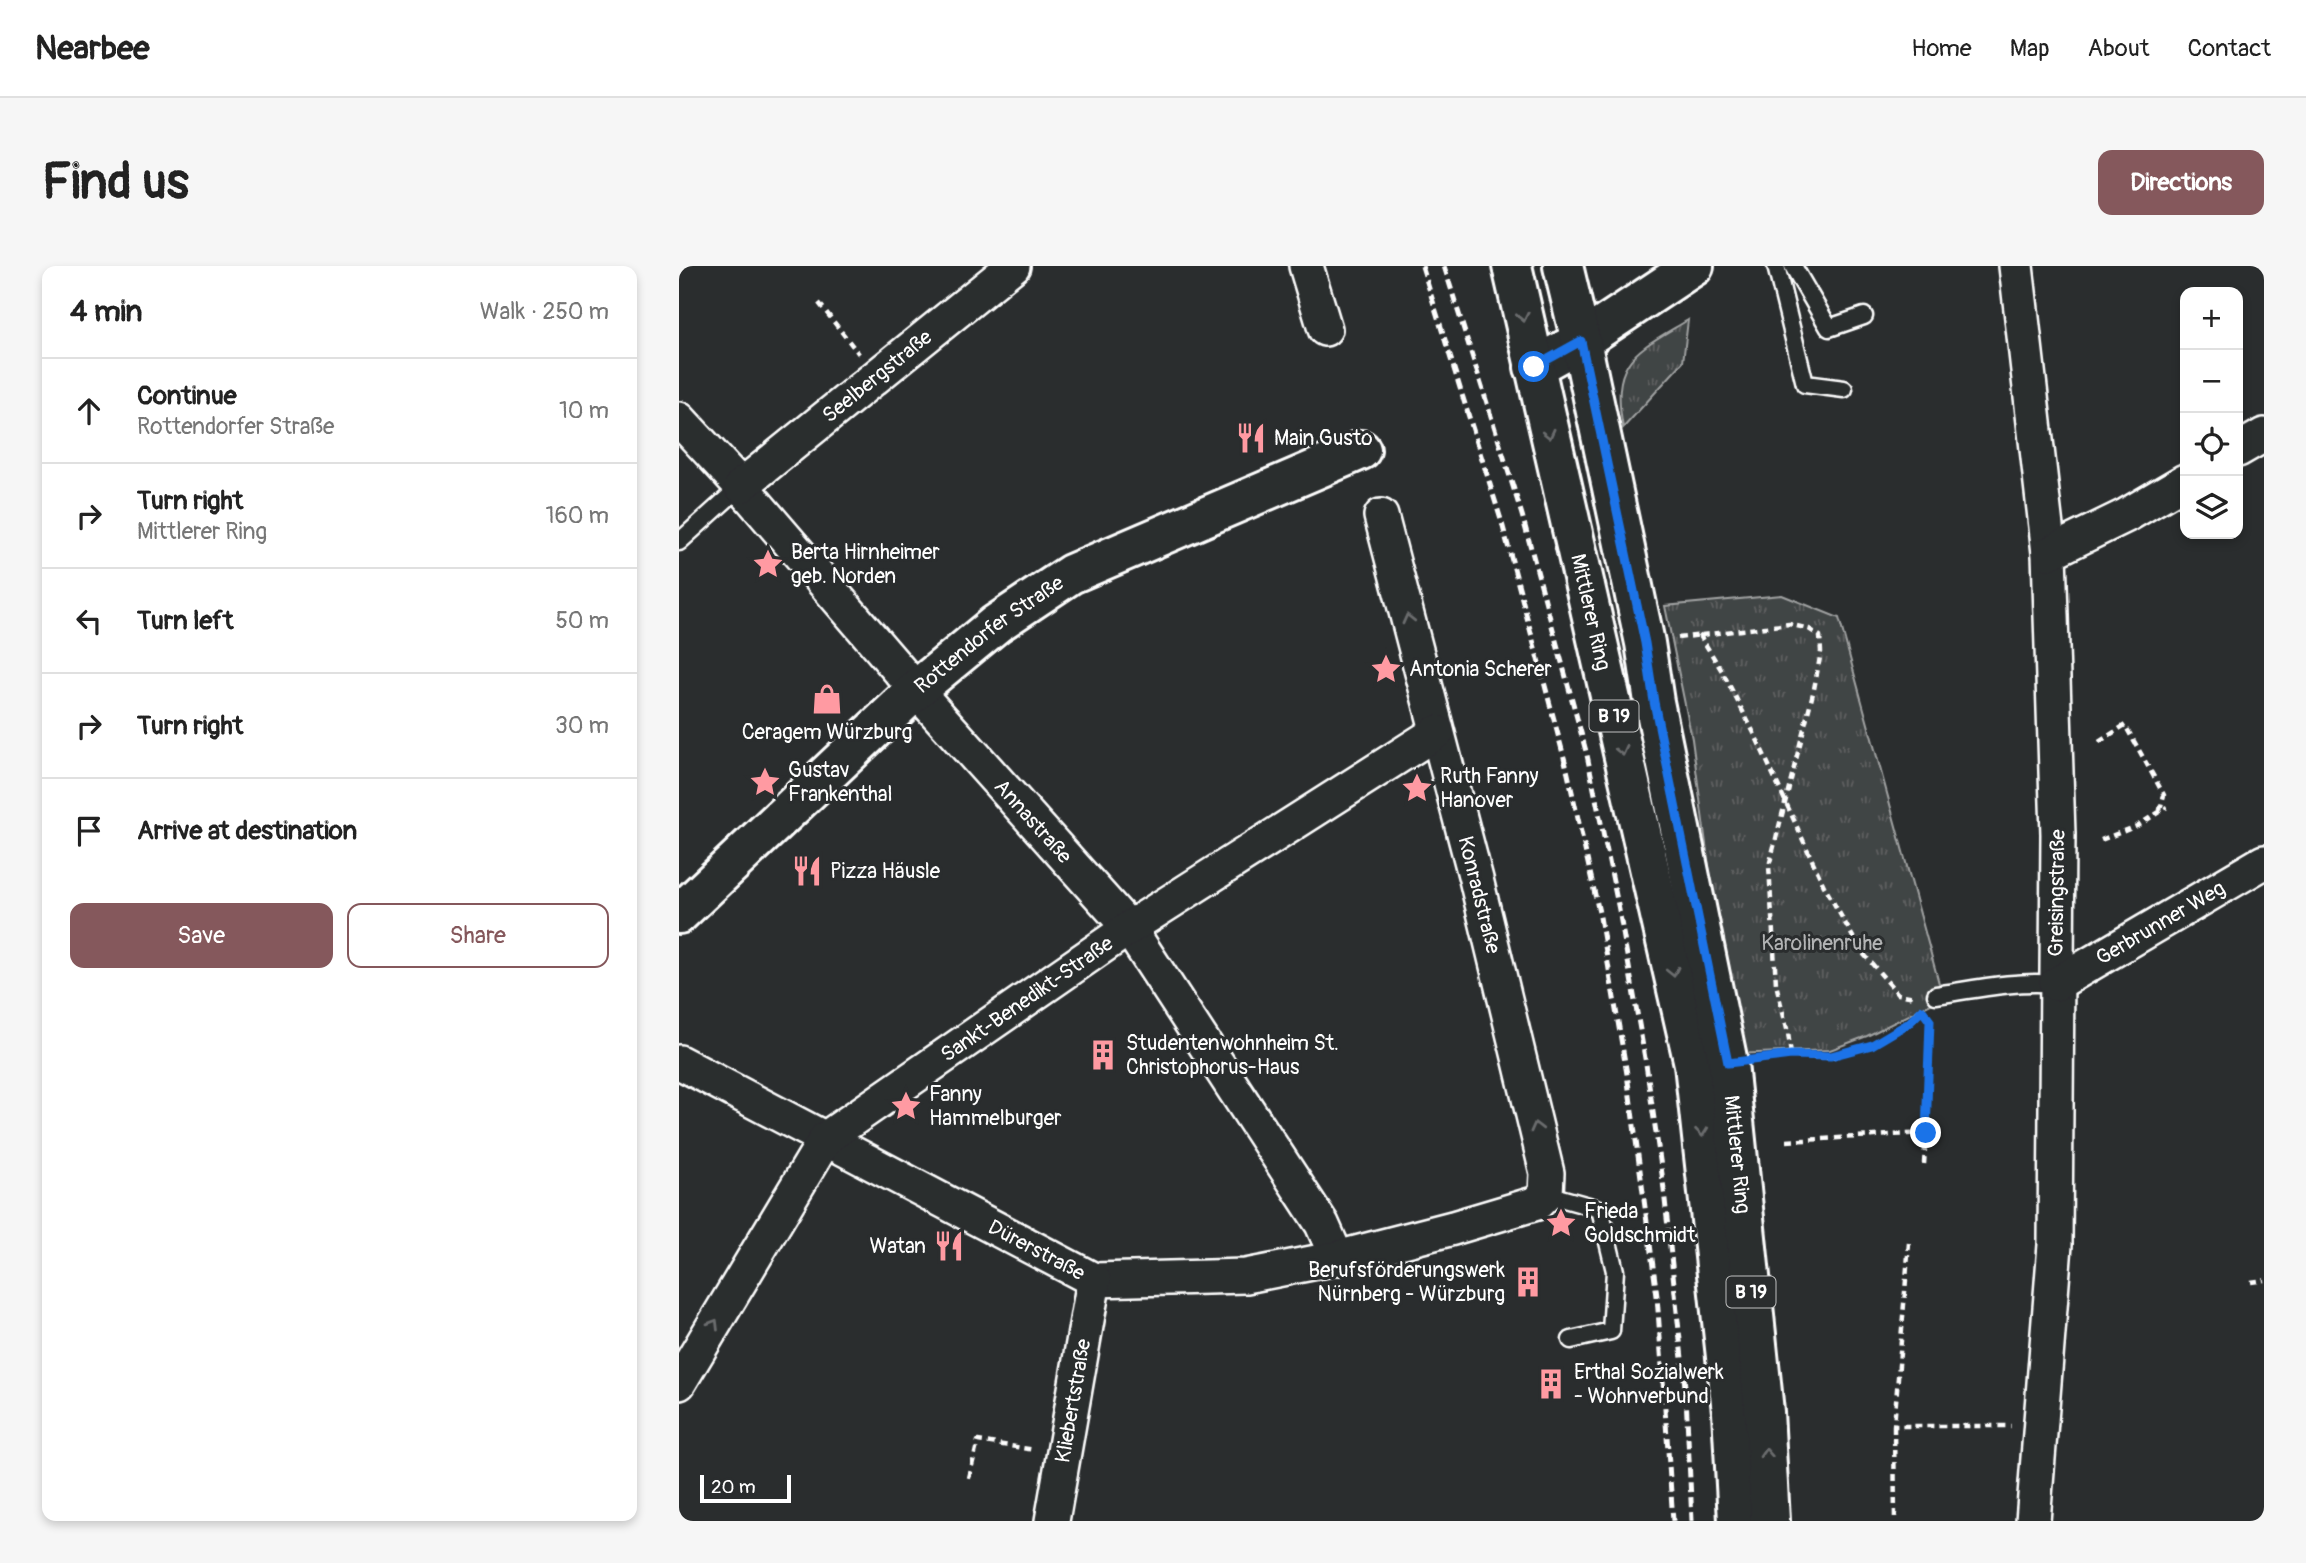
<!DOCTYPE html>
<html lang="en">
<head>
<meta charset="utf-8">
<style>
  body { margin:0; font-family:Pangolin,sans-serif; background:#f6f6f6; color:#222 }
  .controls { position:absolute; right:21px; top:21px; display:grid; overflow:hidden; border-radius:14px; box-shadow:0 4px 10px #0003 }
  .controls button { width:63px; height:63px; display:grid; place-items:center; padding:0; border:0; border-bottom:2px solid #e0e0e0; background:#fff; color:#222; font:35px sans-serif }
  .scale { position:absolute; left:21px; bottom:18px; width:91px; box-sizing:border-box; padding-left:7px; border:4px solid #fff; border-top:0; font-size:19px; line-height:24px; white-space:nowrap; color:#fff; -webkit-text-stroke:5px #2a2d2e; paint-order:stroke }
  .stop { position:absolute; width:21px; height:21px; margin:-16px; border:5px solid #1a73e8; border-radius:50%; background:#fff }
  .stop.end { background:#1a73e8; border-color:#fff; box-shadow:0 2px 7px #0008 }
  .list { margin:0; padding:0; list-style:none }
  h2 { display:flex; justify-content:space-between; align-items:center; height:91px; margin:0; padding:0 28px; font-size:30px }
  h2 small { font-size:23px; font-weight:400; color:#767676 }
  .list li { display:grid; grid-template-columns:46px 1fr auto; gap:21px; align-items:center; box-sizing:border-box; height:105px; padding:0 28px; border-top:2px solid #e0e0e0 }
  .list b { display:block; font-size:26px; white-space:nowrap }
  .list p { margin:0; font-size:23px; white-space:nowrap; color:#767676 }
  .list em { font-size:23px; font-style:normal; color:#767676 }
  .actions { display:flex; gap:14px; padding:21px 28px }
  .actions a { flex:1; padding:16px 0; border:2px solid #85585c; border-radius:14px; text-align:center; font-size:24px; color:#85585c }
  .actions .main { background:#85585c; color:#fff }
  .icon { flex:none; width:38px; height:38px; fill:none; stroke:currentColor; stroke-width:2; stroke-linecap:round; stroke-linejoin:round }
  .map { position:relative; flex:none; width:1585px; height:1255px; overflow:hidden; border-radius:14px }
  header { display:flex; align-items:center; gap:42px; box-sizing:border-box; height:98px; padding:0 35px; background:#fff; border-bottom:2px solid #e0e0e0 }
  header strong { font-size:33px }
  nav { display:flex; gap:38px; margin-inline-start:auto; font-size:24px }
  .intro { display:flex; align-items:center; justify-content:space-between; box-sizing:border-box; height:168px; padding:0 42px }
  h1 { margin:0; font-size:49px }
  .button { padding:18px 32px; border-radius:14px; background:#85585c; color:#fff; font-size:24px; font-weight:700 }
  main { display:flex; gap:42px; padding:0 42px }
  aside { flex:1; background:#fff; border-radius:14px; box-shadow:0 4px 10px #0003 }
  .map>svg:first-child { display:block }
  .grass { fill:url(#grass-tufts); stroke:#a0a2a2; stroke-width:2 }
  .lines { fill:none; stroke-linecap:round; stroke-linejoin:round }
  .lane-casing { stroke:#fff; stroke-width:21 }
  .street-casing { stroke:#fff; stroke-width:38 }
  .secondary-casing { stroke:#fff; stroke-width:44 }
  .primary-casing { stroke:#fff; stroke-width:44 }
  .path { stroke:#fff; stroke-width:4.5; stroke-dasharray:7 5; stroke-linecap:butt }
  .lane { stroke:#2a2d2e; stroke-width:16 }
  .street { stroke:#2a2d2e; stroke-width:33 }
  .secondary { stroke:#2a2d2e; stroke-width:38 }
  .primary { stroke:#2a2d2e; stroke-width:38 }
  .rail { stroke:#fff; stroke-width:5; stroke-dasharray:10 5; stroke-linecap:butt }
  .oneway { stroke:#6a6c6d }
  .route { stroke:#1a73e8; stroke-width:9 }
  .labels { text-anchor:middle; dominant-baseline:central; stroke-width:6; stroke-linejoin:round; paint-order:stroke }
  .shield { fill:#2a2d2e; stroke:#bfc0c0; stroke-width:2 }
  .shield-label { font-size:19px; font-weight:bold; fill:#fff }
  .street-label { font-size:21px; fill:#fff; stroke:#2a2d2e }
  .poi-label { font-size:21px; fill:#fff; stroke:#2a2d2e; text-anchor:start }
  .park-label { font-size:21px; fill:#b3b4b5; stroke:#2a2d2e }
</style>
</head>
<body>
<header>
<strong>Nearbee</strong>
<nav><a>Home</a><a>Map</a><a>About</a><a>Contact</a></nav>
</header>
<div class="intro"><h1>Find us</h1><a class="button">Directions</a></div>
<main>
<aside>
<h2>4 min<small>Walk · 250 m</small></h2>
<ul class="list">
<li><svg class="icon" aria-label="ahead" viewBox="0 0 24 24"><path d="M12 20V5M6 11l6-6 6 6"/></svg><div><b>Continue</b><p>Rottendorfer Straße</p></div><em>10 m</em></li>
<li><svg class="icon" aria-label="right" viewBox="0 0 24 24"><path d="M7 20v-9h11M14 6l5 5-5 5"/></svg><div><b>Turn right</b><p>Mittlerer Ring</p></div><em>160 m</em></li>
<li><svg class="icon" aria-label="left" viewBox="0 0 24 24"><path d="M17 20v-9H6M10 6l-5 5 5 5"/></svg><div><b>Turn left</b></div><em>50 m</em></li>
<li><svg class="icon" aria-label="right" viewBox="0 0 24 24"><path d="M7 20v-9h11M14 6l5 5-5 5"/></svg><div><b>Turn right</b></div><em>30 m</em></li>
<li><svg class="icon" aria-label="arrive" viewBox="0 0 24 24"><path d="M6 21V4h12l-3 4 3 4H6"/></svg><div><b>Arrive at destination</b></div></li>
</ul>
<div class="actions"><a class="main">Save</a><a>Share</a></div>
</aside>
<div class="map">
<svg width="1585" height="1255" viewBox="0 0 1585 1255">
  <defs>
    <pattern id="grass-tufts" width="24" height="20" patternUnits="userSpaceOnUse" patternTransform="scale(1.75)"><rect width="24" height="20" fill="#414445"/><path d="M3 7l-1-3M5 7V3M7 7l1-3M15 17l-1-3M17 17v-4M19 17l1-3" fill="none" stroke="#5e6061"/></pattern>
  </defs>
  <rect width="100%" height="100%" fill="#2a2d2e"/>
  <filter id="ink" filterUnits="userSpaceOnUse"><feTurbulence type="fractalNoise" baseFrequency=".0143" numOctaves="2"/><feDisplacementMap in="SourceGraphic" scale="14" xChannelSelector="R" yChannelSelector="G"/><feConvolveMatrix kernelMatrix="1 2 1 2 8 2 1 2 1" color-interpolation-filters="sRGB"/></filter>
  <g filter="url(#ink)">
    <path class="grass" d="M1009,54L1004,96L944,162C931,93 956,86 1009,54Z
      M1103,329L1160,352L1264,732L1188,770L1151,784L1055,788L1013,473L986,340Z"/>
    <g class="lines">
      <g class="lane-casing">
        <path id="lane" d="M1097,0L1126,118L1165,123
          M1114,0L1150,62L1185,50
          M0,276L62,220
          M1257,729C1297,723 1337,714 1377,718
          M867,928L921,943L936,1005L932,1065L892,1074"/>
      </g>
      <g class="street-casing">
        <g id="street">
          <path d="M627,0L646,63"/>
          <path d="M1337,0L1370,287L1379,568L1376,979L1354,1255"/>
          <path id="s1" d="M0,153L62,220L251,440L450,662L643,958L658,992"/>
          <path d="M1559,184L1585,169"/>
          <path id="s2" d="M62,220L334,0"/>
          <path d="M1370,287L1448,249L1506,215"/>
          <path id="s3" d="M1377,718L1585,596"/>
          <path id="s4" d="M0,796L415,1014L567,1010L658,992L774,962L858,937L867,928L868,907L797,613L702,250"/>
          <path id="s5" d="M0,1117L147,872L450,662L758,466"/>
          <path id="s6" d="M373,1255L415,1014"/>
        </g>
      </g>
      <g class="secondary-casing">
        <g id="secondary">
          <path d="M855,101L902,75L1015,0"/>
          <path id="s7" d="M0,648L237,424L317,358L392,308L682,184"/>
        </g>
      </g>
      <g class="primary-casing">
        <g id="primary">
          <path id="s8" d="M833,0L1015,798L1053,1146L1059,1255"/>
          <path id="s9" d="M884,0L902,75L966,377L975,436L1049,797L1085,1146L1091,1255"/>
        </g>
      </g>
      <path class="path" d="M140,37L180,88
        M1020,368L1043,405L1076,469L1145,620L1182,685L1219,728L1235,731
        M999,372L1110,358L1130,363L1141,370L1142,386L1135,423L1090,600L1097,718L1109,767L1112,789
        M1420,476L1446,459L1485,529L1480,547
        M1422,574L1458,560L1488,541
        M1082,793L1112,789L1152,791L1193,779L1230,757L1242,745
        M1108,875L1247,867L1251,755L1248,750
        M1245,898L1247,867
        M1230,977L1215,1160H1332
        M1572,1016L1585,1014
        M1215,1160L1216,1255
        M290,1212L299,1175L356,1184"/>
      <use href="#lane" class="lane"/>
      <use href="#street" class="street"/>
      <use href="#secondary" class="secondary"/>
      <use href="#primary" class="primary"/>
      <path class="rail" d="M743,0L823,257L887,499L921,651L948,808L978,1030L994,1255
        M765,0L843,249L908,489L940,644L967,798L984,915L1007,1130L1013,1255"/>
    </g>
    <defs><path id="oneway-chevron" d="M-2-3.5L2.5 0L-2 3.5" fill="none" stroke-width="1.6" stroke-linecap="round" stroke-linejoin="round" transform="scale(1.75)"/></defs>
    <g class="oneway">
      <use href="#oneway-chevron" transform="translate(844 51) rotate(78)"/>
      <use href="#oneway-chevron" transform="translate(870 168) rotate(77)"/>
      <use href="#oneway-chevron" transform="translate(729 353) rotate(-104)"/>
      <use href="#oneway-chevron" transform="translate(943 485) rotate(77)"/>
      <use href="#oneway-chevron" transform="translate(994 706) rotate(77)"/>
      <use href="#oneway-chevron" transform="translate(857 861) rotate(-104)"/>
      <use href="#oneway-chevron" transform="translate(1023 866) rotate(84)"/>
      <use href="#oneway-chevron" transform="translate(35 1058) rotate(-59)"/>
      <use href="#oneway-chevron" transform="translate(1087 1187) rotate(-93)"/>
    </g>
  </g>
  <g class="lines" filter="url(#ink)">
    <path class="route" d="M855,101L902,75L966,377L975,436L1049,797L1112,789L1152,790L1193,779L1230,757L1243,744L1251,755L1247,867"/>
  </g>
  <defs>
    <g id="restaurant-bare" transform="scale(2.415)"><path d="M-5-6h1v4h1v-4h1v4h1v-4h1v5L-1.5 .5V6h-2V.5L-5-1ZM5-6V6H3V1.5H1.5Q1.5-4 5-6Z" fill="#ff9aa2" stroke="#2a2d2e" stroke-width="2.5" paint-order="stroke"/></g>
    <g id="sight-bare" transform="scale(2.415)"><path d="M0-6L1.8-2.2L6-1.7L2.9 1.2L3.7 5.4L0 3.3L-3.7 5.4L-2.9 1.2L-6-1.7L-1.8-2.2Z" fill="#ff9aa2" stroke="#2a2d2e" stroke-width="2.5" paint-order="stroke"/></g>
    <g id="shop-bare" transform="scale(2.415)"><path d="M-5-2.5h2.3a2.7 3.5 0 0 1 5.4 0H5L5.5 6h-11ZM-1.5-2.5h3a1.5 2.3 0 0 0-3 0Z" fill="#ff9aa2" stroke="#2a2d2e" stroke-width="2.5" paint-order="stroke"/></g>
    <g id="building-bare" transform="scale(2.415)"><path d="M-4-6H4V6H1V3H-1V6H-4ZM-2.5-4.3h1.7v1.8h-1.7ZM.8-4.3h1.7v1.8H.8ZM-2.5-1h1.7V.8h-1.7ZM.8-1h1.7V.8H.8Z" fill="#ff9aa2" stroke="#2a2d2e" stroke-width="2.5" paint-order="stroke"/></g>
  </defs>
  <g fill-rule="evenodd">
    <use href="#restaurant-bare" x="572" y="172"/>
    <use href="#sight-bare" x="89" y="298"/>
    <use href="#sight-bare" x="707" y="403"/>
    <use href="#shop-bare" x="148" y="433"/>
    <use href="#sight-bare" x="86" y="516"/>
    <use href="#sight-bare" x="738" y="522"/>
    <use href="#restaurant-bare" x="128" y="605"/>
    <use href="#building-bare" x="424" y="789"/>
    <use href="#sight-bare" x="227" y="840"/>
    <use href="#sight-bare" x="882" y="957"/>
    <use href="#restaurant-bare" x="270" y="980"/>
    <use href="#building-bare" x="849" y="1016"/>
    <use href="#building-bare" x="872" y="1118"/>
  </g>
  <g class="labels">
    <g class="shield">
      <rect x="910.5" y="434.5" width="49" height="31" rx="5"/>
      <rect x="1047.5" y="1010.5" width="49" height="31" rx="5"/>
    </g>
    <g class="shield-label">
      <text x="935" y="450">B 19</text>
      <text x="1072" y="1026">B 19</text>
    </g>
    <g class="street-label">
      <text stroke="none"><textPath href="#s2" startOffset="175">Seelbergstraße</textPath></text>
      <text stroke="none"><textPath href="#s8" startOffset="355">Mittlerer Ring</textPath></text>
      <text stroke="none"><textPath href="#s7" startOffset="418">Rottendorfer Straße</textPath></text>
      <text stroke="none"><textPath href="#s1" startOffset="536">Annastraße</textPath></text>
      <text transform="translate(1378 627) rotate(-89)">Greisingstraße</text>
      <text transform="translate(800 629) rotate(76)">Konradstraße</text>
      <text stroke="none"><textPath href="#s3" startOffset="121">Gerbrunner Weg</textPath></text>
      <text stroke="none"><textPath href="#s5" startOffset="530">Sankt-Benedikt-Straße</textPath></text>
      <text stroke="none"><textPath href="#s9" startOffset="906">Mittlerer Ring</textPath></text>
      <text stroke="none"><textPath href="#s4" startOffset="404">Dürerstraße</textPath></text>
      <text stroke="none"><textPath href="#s6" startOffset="122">Kliebertstraße</textPath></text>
    </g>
    <g class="poi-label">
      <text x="595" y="172">Main Gusto</text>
      <text x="112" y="286">Berta Hirnheimer<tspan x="112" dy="24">geb. Norden</tspan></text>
      <text x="730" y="403">Antonia Scherer</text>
      <text x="148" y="466" text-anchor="middle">Ceragem Würzburg</text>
      <text x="109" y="504">Gustav<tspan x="109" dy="24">Frankenthal</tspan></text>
      <text x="761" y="510">Ruth Fanny<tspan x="761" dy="24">Hanover</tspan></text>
      <text x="151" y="605">Pizza Häusle</text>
      <text x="447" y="777">Studentenwohnheim St.<tspan x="447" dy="24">Christophorus-Haus</tspan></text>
      <text x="250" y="828">Fanny<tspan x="250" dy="24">Hammelburger</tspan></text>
      <text x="905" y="945">Frieda<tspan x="905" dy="24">Goldschmidt</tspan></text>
      <text x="247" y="980" text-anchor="end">Watan</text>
      <text x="826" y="1004" text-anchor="end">Berufsförderungswerk<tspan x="826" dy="24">Nürnberg - Würzburg</tspan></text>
      <text x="895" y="1106">Erthal Sozialwerk<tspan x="895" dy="24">- Wohnverbund</tspan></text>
    </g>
    <g class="park-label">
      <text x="1143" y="677">Karolinenruhe</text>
    </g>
  </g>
</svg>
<div class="controls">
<button>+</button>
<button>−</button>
<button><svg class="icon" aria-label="locate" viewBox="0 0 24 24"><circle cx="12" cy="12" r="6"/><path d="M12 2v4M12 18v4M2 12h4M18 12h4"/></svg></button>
<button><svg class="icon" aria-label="layers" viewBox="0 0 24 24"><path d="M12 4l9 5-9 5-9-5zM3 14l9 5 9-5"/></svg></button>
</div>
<div class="scale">20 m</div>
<div class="stop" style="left:855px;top:101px"></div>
<div class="stop end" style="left:1247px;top:867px"></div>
</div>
</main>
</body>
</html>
